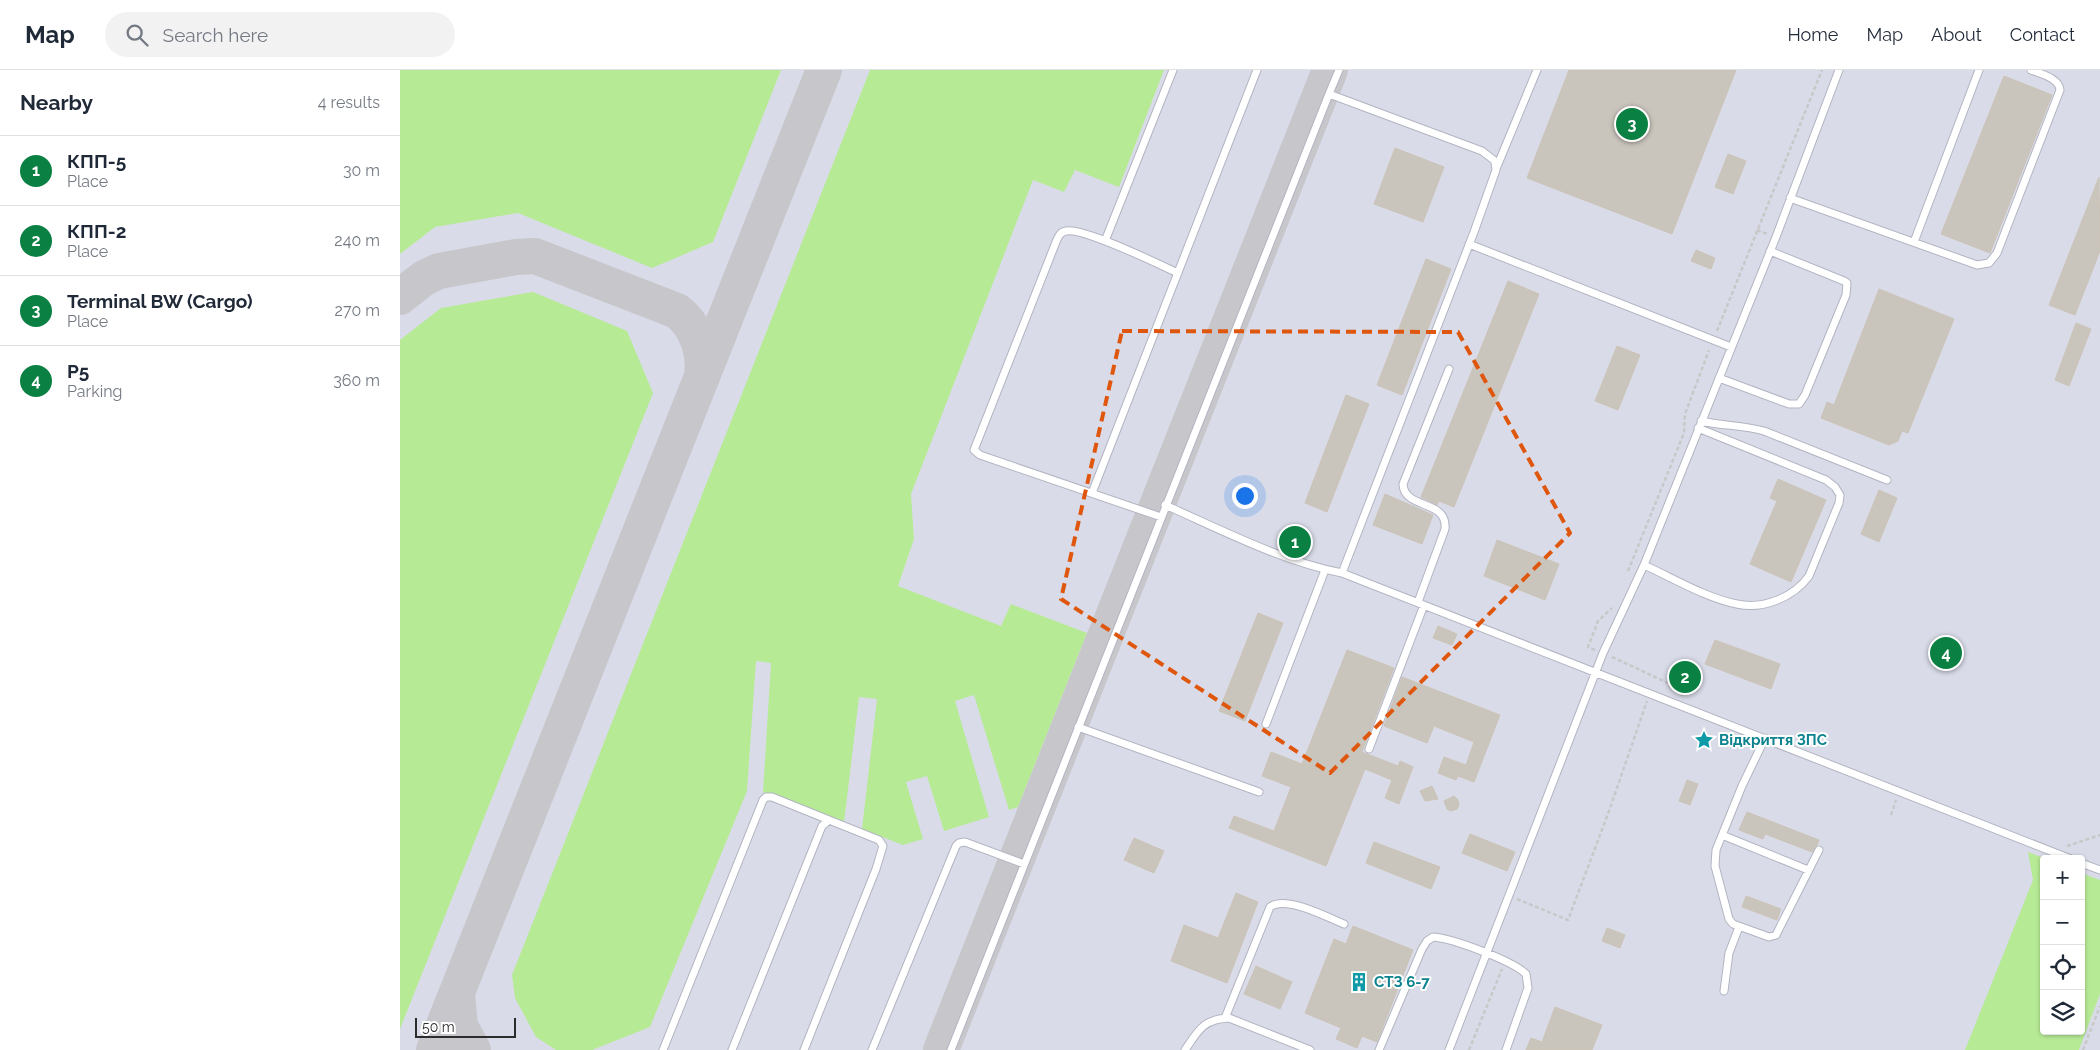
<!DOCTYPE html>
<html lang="en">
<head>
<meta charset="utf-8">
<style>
  body { margin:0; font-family:Raleway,sans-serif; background:#f2f2f3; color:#1f2937 }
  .controls { position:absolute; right:15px; bottom:15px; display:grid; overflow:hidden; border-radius:5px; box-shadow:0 1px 4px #0004 }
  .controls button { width:45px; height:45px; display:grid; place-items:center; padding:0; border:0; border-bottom:1px solid #e0e1e3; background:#fff; color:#1f2937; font:25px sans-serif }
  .scale { position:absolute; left:15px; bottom:12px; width:101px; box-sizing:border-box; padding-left:5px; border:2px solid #2c2c2c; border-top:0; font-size:14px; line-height:18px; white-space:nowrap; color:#2c2c2c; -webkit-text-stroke:4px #fff; paint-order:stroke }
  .you { position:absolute; left:844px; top:425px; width:18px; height:18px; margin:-12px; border:4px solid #fff; border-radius:50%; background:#1a73e8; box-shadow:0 0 0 8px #1a73e833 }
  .badge { display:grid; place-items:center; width:32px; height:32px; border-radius:50%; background:#0b8043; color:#fff; font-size:16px; font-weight:700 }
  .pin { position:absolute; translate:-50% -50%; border:2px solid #fff; box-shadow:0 1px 5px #0006 }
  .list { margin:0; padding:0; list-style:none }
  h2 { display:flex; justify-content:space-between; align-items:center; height:65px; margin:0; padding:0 20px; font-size:21px }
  h2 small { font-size:16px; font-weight:400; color:#747a83 }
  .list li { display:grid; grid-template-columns:32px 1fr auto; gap:15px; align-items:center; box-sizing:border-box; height:70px; padding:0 20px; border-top:1px solid #e0e1e3 }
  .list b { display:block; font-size:19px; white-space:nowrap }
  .list p { margin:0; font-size:16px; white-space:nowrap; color:#747a83 }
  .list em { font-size:16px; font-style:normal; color:#747a83 }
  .icon { flex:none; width:28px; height:28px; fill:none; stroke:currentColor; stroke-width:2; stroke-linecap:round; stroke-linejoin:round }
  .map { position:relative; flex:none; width:1700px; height:980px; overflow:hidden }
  header { display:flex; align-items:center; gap:30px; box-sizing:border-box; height:70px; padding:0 25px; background:#fff; border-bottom:1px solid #e0e1e3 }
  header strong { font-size:24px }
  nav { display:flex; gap:28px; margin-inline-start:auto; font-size:18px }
  .search { width:350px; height:45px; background:#f2f2f3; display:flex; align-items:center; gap:12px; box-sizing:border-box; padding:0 18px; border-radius:28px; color:#747a83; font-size:19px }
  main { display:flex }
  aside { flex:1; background:#fff }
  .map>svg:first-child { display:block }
  .airport { fill:#d9dce8; fill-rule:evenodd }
  .green { fill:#b7ea95 }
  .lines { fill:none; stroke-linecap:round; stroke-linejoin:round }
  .taxiway { stroke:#c7c6cb; stroke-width:36 }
  .building { fill:#cac5bc; stroke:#cbc3b7 }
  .service-casing { stroke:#b2b5c1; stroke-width:9 }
  .path { stroke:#c8c8c8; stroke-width:2.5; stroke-dasharray:4 2.5; stroke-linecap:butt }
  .service { stroke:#fff; stroke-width:7 }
  .marked { fill:none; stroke:#df570e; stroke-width:4; stroke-dasharray:10 6; stroke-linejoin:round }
  .labels { text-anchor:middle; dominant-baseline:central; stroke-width:4; stroke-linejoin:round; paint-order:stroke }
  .culture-label { font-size:15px; font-weight:bold; fill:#0d838f; stroke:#fff; text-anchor:start }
</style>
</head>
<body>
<header>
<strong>Map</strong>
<div class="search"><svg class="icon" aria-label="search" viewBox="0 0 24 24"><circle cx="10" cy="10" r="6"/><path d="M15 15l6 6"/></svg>Search here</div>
<nav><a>Home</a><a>Map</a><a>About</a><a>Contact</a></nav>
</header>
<main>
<aside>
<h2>Nearby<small>4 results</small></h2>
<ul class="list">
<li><span class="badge">1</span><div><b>КПП-5</b><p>Place</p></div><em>30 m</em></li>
<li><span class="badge">2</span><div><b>КПП-2</b><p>Place</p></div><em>240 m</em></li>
<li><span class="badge">3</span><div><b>Terminal BW (Cargo)</b><p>Place</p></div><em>270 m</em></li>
<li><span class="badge">4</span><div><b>P5</b><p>Parking</p></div><em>360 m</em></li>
</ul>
</aside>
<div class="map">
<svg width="1700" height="980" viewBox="0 0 1700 980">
  <rect width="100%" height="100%" fill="#efe7de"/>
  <path class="airport" d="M0,0H1700V980H0ZM1644,789H1681V961H1644Z"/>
  <path class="green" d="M0,0H381L313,172L252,198L118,143L35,157L0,184Z
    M470,0H764L719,117L675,100L664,122L633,110L511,424L514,469L498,516L601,556L611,534L687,563L618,737L609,740L574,625L555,631L589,747L544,761L527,706L506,712L523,769L503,775L462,759L477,629L459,627L444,753L363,722L371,593L356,591L347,721L250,957L192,980H156L136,967L115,928L112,905Z
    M133,222L227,261L253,323L0,959V270L41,238Z
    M1628,782L1646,789H1644V961H1681V803L1700,810V924L1679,980H1565L1633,810Z"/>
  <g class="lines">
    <path class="taxiway" d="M0,227L24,208L39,201L116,187L135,186L277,241C297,256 305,283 302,307
      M57,924L60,956L73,980
      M34,980L424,0
      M541,980L930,0"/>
  </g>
  <path class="building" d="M1169,0H1336L1272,164L1127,108Z
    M1604,6L1652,25L1590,183L1541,164Z
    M995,78L1044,97L1023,152L974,134Z
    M1328,84L1346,91L1333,124L1315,117Z
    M1699,107L1700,181L1675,245L1649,235Z
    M1296,180L1315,188L1311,199L1291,191Z
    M1026,189L1051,199L1002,325L977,315Z
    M1108,211L1139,224L1054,437L1039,431L1037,435L1021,427Z
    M1479,219L1554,249L1508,363L1502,361L1498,371L1489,375L1421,348L1427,332L1434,335Z
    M1676,253L1691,259L1669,316L1655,310Z
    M1217,276L1240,285L1218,340L1195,331Z
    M946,325L969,334L927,442L905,433Z
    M1378,409L1426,430L1391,512L1350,494L1377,431L1370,428Z
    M1479,420L1497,428L1479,472L1461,464Z
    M985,424L1033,445L1022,474L973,455Z
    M886,459L910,468L903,485L879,476Z
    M1097,470L1159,494L1145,530L1084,506Z
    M858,543L883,553L845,651L819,641Z
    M1038,556L1057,564L1052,575L1033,568Z
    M1315,570L1380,594L1371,619L1305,594Z
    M947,580L994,598L962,682L998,696L1000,691L1013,697L999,734L985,728L992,710L965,699L926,796L829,758L834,746L874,761L891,717L862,706L871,682L902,694Z
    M1276,596L1298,604L1294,614L1283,610L1279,621L1269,617Z
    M1002,607L1100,645L1074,712L1058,706L1056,710L1038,703L1044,687L1066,695L1074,672L1034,656L1027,673L984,656Z
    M1287,710L1298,714L1290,735L1279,731Z
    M1032,716L1038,729L1025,731L1020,721Z
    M1054,726L1058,730L1059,735L1057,739L1051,741L1047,739L1044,731Z
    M1347,742L1419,770L1417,775L1412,782L1365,764L1363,769L1339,760Z
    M1070,764L1115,782L1107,801L1062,783Z
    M734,768L764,781L754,803L724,790Z
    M974,772L1040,797L1031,819L966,793Z
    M836,823L858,832L827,913L771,891L784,855L818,868Z
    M1346,826L1381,839L1377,850L1342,837Z
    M953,856L1013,880L977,972L962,966L957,978L936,969L941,958L905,943L934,869L946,874Z
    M1207,858L1225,865L1220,878L1202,871Z
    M856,896L892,912L880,939L844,924Z
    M1155,937L1202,955L1192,980H1126L1131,968L1142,972Z"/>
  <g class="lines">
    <g class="service-casing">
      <path id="service" d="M929,24L939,0
        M1096,99L1137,0
        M1390,128L1577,195L1589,193L1597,183L1660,20C1659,8 1641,4 1631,0
        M705,171L773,0
        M1514,172L1579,0
        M1069,174L1331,277
        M1319,308L1389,334H1399L1405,325L1446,225L1447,213L1444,211L1370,181
        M1301,351C1322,356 1343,355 1364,361L1487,410
        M692,423L857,0
        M765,435C822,460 881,491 942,503L1671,789
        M761,447L580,385L574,380L656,172C658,167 660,162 666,161C683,157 758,194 778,203
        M1244,495C1273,508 1306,528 1337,534C1363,540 1394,527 1409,506L1439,433L1440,425L1435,417L1426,410L1298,358
        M1018,532L1045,459C1048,429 1004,440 1003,414L1049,299
        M866,654L925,500
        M678,657L859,722
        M1365,668L1342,716L1316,780L1315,796L1329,849L1333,854L1369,867L1376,865L1419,780
        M969,679L1024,535
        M1322,765L1408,800
        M1681,793L1700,800
        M1324,921L1329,883L1339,857
        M825,948L870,837C886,825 927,847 944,854
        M263,980L363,730L366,727H372L429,750
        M332,980L422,756L429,750L479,770L483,776L476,799L404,980
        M472,980L556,776L559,773L565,772L624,794
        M551,980L929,24L1082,81L1095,91L1096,100L1074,162L942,503
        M785,980C798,961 803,949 829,948L910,980
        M979,980L1022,879L1027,871L1033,867C1052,868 1113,891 1126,904L1128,918L1106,980
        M1049,980L1203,583L1244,495L1376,167L1439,0"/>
    </g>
    <path class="path" d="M1357,160L1367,164
      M1317,261L1422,0
      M1228,501L1284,363L1285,344L1309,280
      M1195,580L1188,577L1198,551L1212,538
      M1212,587L1270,614
      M1281,617L1282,626
      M1491,745L1496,730
      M1667,776L1700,765
      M1117,829L1168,850L1209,741L1247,631
      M1069,980L1102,899
      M1683,980L1700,936"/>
    <use href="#service" class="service"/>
  </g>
  <path class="marked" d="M722,261L1058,262L1170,463L930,703L661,529Z"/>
  <defs>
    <g id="sight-bare" transform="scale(1.5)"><path d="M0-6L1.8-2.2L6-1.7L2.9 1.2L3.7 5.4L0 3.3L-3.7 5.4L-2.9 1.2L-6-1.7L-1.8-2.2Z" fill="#0f9aa8" stroke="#fff" stroke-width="2.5" paint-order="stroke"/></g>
    <g id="building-bare" transform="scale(1.5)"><path d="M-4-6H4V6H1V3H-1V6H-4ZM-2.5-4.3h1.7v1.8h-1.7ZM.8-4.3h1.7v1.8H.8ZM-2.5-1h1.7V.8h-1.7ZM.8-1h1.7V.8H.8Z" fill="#0f9aa8" stroke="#fff" stroke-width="2.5" paint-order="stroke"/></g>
  </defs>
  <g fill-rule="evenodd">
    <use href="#sight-bare" x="1304" y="670"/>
    <use href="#building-bare" x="959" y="912"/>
  </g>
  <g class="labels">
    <g class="culture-label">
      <text x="1319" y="670">Відкриття ЗПС</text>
      <text x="974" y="912">СТЗ 6-7</text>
    </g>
  </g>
</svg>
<div class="controls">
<button>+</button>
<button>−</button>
<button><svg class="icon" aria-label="locate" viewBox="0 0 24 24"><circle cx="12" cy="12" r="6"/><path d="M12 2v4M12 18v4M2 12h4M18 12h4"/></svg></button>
<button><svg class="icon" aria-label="layers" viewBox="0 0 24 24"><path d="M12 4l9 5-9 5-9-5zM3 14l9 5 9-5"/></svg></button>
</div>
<div class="scale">50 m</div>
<div class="you"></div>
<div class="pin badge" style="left:895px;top:472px">1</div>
<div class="pin badge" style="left:1285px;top:607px">2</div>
<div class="pin badge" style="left:1232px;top:54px">3</div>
<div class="pin badge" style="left:1546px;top:583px">4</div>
</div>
</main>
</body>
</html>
